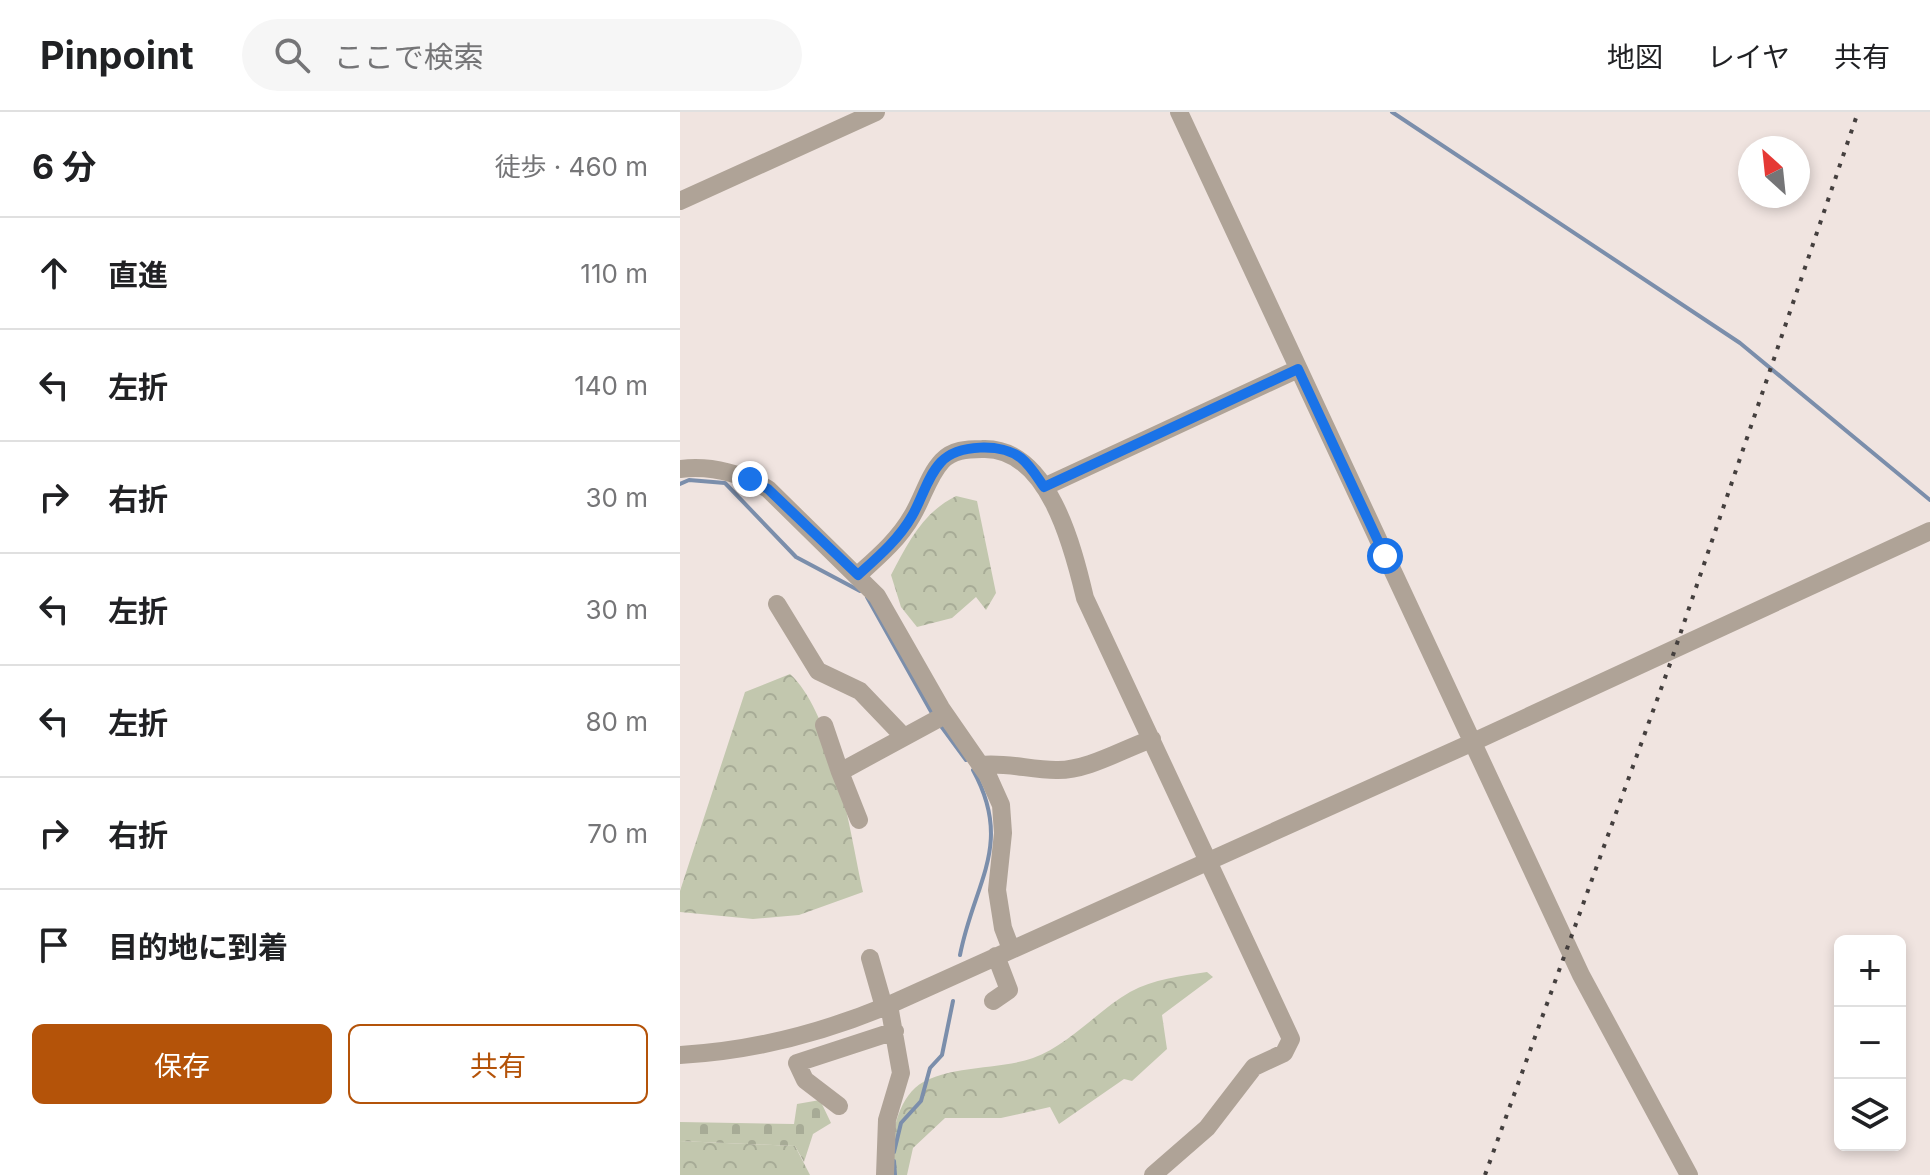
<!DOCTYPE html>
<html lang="ja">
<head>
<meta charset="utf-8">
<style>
  body { margin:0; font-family:Inter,"Noto Sans JP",sans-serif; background:#f6f6f6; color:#202124 }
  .controls { position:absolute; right:24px; bottom:24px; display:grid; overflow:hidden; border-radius:12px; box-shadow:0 4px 12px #0003 }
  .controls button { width:72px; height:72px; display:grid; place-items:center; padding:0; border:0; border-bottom:2px solid #e0e0e0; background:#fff; color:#202124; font:40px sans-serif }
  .compass { position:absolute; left:1058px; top:24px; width:72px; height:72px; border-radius:50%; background:#fff; box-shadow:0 4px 12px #0003; rotate:333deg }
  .stop { position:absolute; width:24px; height:24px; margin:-18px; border:6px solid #1a73e8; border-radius:50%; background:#fff }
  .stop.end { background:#1a73e8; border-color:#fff; box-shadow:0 2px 8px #0008 }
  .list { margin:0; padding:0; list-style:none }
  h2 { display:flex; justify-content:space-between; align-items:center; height:104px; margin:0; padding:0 32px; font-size:34px }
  h2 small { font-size:26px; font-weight:400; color:#757577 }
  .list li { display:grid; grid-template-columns:52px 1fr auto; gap:24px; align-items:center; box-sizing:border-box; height:112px; padding:0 32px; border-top:2px solid #e0e0e0 }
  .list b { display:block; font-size:30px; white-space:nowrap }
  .list em { font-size:26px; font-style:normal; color:#757577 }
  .actions { display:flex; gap:16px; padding:24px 32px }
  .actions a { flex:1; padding:18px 0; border:2px solid #b45309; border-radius:12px; text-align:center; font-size:28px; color:#b45309 }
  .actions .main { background:#b45309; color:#fff }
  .icon { flex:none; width:44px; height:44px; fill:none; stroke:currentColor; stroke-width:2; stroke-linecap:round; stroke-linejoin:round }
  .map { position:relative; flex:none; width:1250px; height:1063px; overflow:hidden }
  header { display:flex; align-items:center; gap:48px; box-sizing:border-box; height:112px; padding:0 40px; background:#fff; border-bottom:2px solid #e0e0e0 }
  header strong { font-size:38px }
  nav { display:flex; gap:44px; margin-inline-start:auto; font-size:28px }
  .search { width:560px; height:72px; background:#f6f6f6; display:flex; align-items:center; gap:20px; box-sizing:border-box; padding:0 28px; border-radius:44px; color:#757577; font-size:30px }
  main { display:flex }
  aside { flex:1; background:#fff }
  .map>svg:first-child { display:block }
  .forest { fill:url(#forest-crowns) }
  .cemetery { fill:url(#cemetery-stones) }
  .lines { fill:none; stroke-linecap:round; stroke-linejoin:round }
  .stream { stroke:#7b8eab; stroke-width:4 }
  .minor { stroke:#afa397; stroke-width:18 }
  .rail { stroke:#443f3e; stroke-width:4; stroke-dasharray:4 8; stroke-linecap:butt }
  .route { stroke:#1a73e8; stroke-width:10 }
</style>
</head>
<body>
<header>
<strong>Pinpoint</strong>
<div class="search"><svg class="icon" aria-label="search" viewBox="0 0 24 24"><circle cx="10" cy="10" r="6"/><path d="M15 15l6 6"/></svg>ここで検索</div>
<nav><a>地図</a><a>レイヤ</a><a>共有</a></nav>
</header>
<main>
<aside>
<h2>6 分<small>徒歩 · 460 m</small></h2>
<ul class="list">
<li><svg class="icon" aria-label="ahead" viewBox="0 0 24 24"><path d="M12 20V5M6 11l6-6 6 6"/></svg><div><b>直進</b></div><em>110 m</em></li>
<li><svg class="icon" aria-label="left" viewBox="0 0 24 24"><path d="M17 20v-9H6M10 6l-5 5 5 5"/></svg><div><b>左折</b></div><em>140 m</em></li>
<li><svg class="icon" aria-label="right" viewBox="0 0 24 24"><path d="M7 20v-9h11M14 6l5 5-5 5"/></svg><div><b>右折</b></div><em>30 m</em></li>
<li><svg class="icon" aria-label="left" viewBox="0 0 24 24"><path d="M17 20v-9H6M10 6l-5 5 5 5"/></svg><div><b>左折</b></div><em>30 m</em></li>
<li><svg class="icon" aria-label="left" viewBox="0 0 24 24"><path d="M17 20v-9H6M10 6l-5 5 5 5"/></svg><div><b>左折</b></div><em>80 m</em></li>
<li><svg class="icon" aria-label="right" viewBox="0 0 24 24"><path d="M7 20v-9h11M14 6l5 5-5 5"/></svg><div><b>右折</b></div><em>70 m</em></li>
<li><svg class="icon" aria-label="arrive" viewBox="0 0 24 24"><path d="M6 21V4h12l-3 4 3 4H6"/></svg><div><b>目的地に到着</b></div></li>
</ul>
<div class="actions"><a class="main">保存</a><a>共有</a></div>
</aside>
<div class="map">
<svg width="1250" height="1063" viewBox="0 0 1250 1063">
  <defs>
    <pattern id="forest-crowns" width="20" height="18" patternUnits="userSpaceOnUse" patternTransform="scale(2)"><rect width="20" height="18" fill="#c2c7ae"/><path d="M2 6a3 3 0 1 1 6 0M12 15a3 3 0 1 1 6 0" fill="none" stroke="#a7ab96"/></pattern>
    <pattern id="cemetery-stones" width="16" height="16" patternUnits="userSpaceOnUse" patternTransform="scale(2)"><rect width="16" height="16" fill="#c2c7ae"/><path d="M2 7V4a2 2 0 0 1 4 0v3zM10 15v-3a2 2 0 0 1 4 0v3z" fill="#a7ab96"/></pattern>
  </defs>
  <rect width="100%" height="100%" fill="#f0e4e0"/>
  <path class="forest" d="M276,384L297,389L316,481L306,498L296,485L272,506L237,515L221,495L211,463C228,431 242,401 276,384Z
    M110,562C154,602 170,722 183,780L119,803L73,807L0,800V779L65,580Z
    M527,860L533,865L482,903L487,937L452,969L444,967L379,1012L370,995L321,1006H265L233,1036L227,1063H210C209,1037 214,995 235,976C260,953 321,958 353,946C389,933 417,899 450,880C474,867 500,864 527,860Z
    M0,1029L115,1034L130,1063H0Z"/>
  <path class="cemetery" d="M140,988L151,1011L133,1022L124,1050L115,1034L0,1029V1010L114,1012L117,992Z"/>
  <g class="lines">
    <path class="stream" d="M712,0L1060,231L1250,388
      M0,372L9,368L45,371L116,445L180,479
      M187,485L253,603
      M261,614L286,648
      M280,843C294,770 334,733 293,658
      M214,1040L221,1011L241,989L250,956L262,943L273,889
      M214,1049L215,1063"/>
    <path class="minor" d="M499,0L901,863L1009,1063
      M0,89L196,0
      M0,357C32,353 60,361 88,377L197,484L261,596L308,664L321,693L323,721L317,778L323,816L331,837
      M364,375L618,257
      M178,463C198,445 219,427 232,404C243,386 248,364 262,349C272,338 287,337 302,337C368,334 393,435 405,486L611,927L604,941L574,955L527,1016L473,1063
      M97,492L138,559L180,579L224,625
      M144,613L160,660
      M300,653C327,650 350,658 376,658C407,659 443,637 472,627
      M179,708L160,660L265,603
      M190,846L204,895
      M313,889L329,878L316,844
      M0,943C73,939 142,921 209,893L791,631L1250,419
      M159,994L125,968L117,951L215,919
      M205,1063L207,1008L221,961L209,893"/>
    <path class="rail" d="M805,1063L990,552L1178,0"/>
  </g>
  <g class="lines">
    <path class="route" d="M70,367L88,377L178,463C198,445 219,427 232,404C242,387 247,365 261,350C278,332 322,331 341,346C351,354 357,365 364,375L618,257L705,444"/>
  </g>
</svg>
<div class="controls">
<button>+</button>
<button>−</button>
<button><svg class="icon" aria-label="layers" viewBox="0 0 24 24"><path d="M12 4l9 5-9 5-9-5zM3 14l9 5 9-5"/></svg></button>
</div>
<svg class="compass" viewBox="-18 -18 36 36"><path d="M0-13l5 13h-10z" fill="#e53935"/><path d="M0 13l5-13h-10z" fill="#757577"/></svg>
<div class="stop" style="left:705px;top:444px"></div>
<div class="stop end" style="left:70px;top:367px"></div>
</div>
</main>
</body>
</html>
